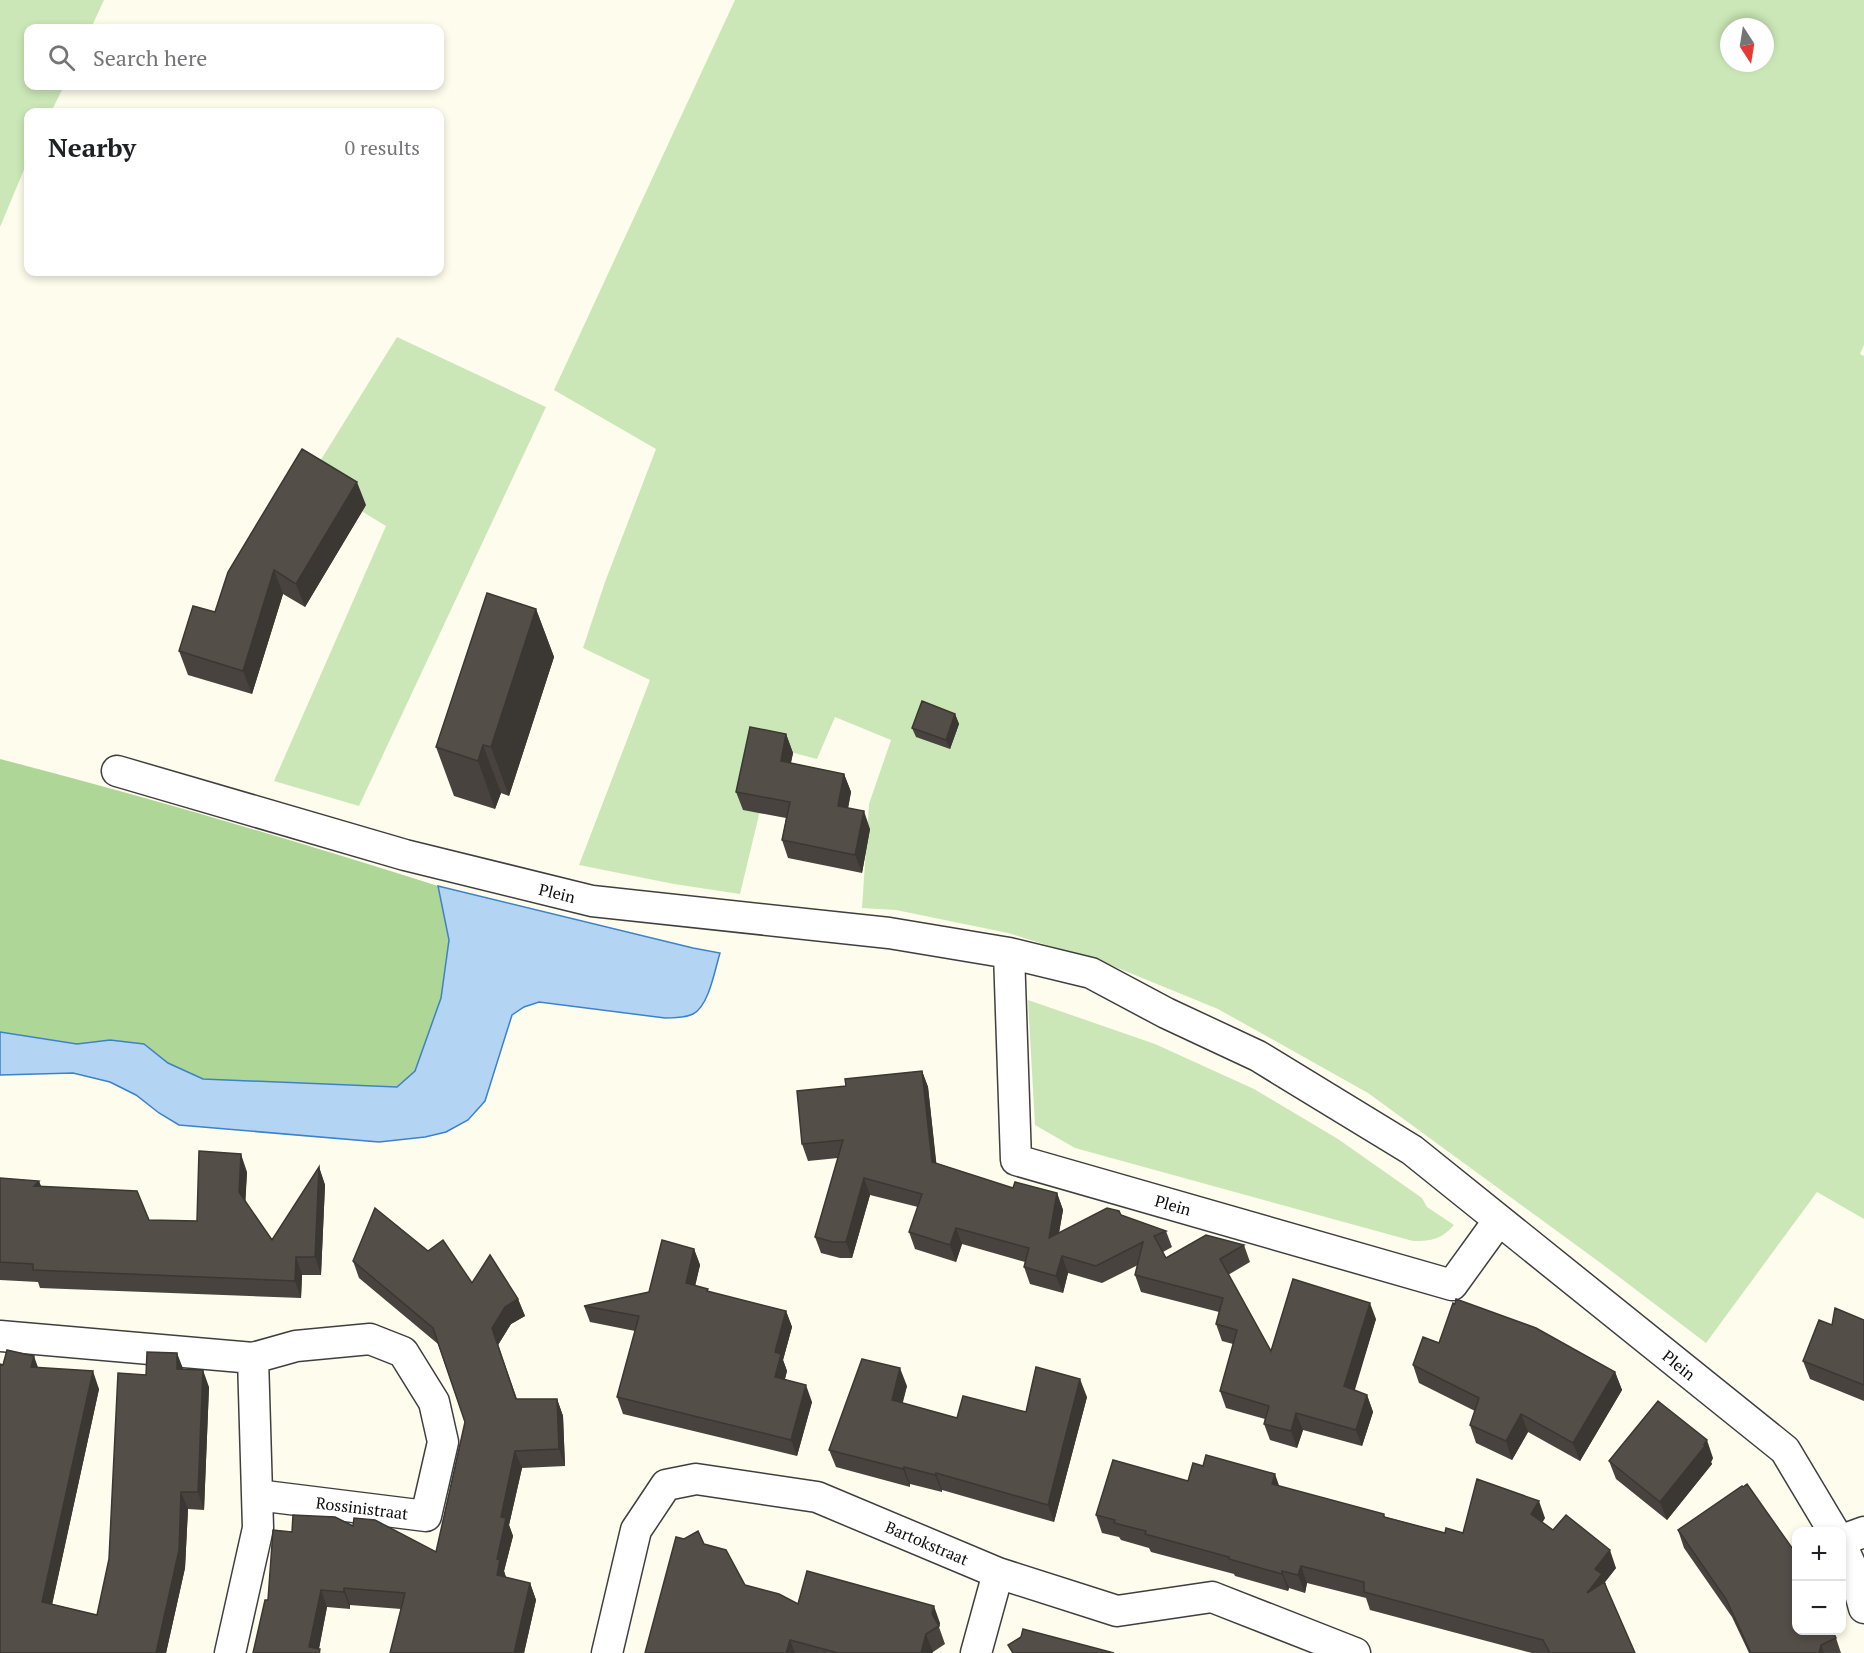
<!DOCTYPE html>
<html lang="en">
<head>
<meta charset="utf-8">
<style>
  body { margin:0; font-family:"PT Serif",serif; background:#f6f6f6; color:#202124 }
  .controls { position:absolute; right:18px; bottom:18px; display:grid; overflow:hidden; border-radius:12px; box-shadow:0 3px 9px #0003 }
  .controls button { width:54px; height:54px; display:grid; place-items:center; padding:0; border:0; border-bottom:2px solid #e0e0e0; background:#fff; color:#202124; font:30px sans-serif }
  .compass { position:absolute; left:1720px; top:18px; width:54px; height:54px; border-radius:50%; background:#fff; box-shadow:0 3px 9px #0003; rotate:168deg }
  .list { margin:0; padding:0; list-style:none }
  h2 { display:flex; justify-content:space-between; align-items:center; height:78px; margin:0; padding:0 24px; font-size:26px }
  h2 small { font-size:20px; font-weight:400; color:#757577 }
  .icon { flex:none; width:33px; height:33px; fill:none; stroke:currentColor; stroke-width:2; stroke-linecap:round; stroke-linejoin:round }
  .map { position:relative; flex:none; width:1864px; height:1653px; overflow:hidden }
  .search { position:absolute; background:#fff; box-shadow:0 3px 9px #0003; left:24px; top:24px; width:420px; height:66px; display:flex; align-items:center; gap:15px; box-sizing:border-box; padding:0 21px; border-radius:12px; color:#757577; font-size:22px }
  .panel { position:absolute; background:#fff; box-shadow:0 3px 9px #0003; left:24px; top:108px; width:420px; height:168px; border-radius:12px }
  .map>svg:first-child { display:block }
  .green { fill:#cbe7b7; fill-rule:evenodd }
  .forest { fill:#aed797 }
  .water { fill:#b3d5f3; stroke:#3d82c7; stroke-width:1.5 }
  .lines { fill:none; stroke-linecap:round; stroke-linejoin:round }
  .street-casing { stroke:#3f3f3f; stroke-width:33 }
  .street { stroke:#fff; stroke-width:30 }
  .wall { fill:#48433f }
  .shaded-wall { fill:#3b3733 }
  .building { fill:#544e49; stroke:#3b3733; stroke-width:1.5 }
  .labels { text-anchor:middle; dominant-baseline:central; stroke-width:6; stroke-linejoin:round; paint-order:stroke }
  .street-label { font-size:16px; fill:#0c0c0c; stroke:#fff }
</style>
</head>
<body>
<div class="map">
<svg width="1864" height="1653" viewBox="0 0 1864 1653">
  <rect width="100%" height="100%" fill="#fefcec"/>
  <path class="green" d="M0,0H104L91,28H28V86H64L51,112H28V160L0,227Z
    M735,0H1864V345L1860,354L1864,356V1219L1817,1192L1706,1343L1602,1264L1368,1093L1218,1009L1108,964L1008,933L896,910L862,908L869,804L891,740L835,717L817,759L775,748L740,894L674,884L579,865L650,680L583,648L605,582L656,449L554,390ZM1729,27H1765V63H1729Z
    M397,337L546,407L359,806L274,781L386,526L309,479Z
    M1028,1000L1155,1044L1254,1089L1338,1139L1422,1198L1427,1207L1454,1225C1441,1239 1433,1241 1413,1241L1075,1148L1035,1125Z"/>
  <path class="forest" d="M0,759C147,797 293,840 438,886L449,940L441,998L415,1072L397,1087L203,1079L168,1063L144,1044L110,1040L77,1044L0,1032Z"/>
  <path class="water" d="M438,886L693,948L720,953C715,969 709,1006 693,1014C685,1018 674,1018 665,1018L539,1002L524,1007L512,1015L485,1101L468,1120L446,1132L425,1137L379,1142L179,1125L159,1113L136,1095L110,1082L73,1073L0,1075V1032L77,1044L110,1040L144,1044L168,1063L203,1079L397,1087L415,1071L441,998L449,940Z"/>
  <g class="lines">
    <g class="street-casing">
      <path id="street" d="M117,771L405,855L592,901L889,933L1009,953L1091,973L1166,1013L1258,1056L1412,1150L1785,1450L1834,1532
        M1009,953L1016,1160L1452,1285L1499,1220
        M0,1336L253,1358L258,1528L230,1653
        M253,1358L296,1346L370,1339L403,1352L434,1402L443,1442L426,1516L257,1495
        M1842,1540L1864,1532
        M1842,1546L1855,1575L1864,1608
        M607,1653L636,1530L666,1485L696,1479L817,1497L998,1573L1117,1611L1212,1597L1355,1653
        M976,1653L998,1573"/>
    </g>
    <use href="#street" class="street"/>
  </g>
  <path class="wall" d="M366,505L305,607L283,594L252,694L188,675L179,651L215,612Z
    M536,609L554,657L509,796L501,793L495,809L454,796L436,747Z
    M955,714L959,724L950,749L916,737L912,728Z
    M786,734L793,753L791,763L844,774L851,792L848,808L870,829L862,873L788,858L782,840L786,818L743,810L736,792Z
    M922,1071L928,1087L936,1163L1013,1188L1057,1193L1063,1210L1059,1233L1121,1215L1166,1231L1172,1247L1163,1252L1166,1258L1244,1245L1250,1262L1228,1275L1271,1351L1376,1319L1354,1390L1367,1395L1373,1412L1362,1446L1303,1430L1297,1448L1270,1440L1264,1424L1265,1419L1226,1408L1220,1391L1233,1344L1222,1341L1216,1324L1219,1312L1141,1292L1135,1275L1138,1265L1102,1283L1068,1273L1063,1293L1030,1284L1024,1267L1025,1262L962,1244L956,1262L915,1249L909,1232L918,1207L870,1195L852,1258H840L821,1253L815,1237L838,1158L808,1161L802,1144L846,1086Z
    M319,1167L325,1185L321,1275H302L301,1298L40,1288L38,1282L0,1280V1178L39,1181L41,1187L149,1220L197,1221L247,1172L245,1202L272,1240Z
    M694,1249L700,1265L695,1285L709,1292L786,1311L792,1327L783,1360L787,1371L785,1379L812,1402L797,1456L623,1414L617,1397L635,1331L590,1322L584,1306L649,1292Z
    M428,1251L472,1283L518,1299L525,1316L511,1324L498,1345L517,1399H557L563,1416L565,1466L522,1468L509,1525L513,1536L504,1571L506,1578L530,1583L536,1600L524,1653H390L401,1609L350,1605V1609L327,1607L319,1649L321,1653L268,1600L292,1532L353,1526L436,1552L465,1422L438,1344L359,1278L353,1261Z
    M1864,1320V1401L1810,1379L1803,1361Z
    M1439,1343L1615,1372L1622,1390L1580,1461L1528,1432L1512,1460L1476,1443L1470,1425L1475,1411L1419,1383L1413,1365Z
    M38,1368L99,1389L52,1604L97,1615L109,1559L183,1370L209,1387L204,1510L188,1509L185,1568L166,1653H0Z
    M907,1386L902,1403L957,1418L1026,1412L1087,1397L1054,1522L942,1490V1492L910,1484V1487L836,1467L829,1450Z
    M1713,1458L1711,1462L1712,1464L1667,1520L1616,1479L1609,1461Z
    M1188,1481L1279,1486L1386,1517L1445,1533H1463L1545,1518L1542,1522L1553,1530L1616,1568L1605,1582L1608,1592L1635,1653H1532L1370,1610L1366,1598L1307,1583L1305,1593L1289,1588L1288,1591L1235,1576L1234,1574L1151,1552L1149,1548L1121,1540L1119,1537L1102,1533L1096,1515Z
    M1678,1530L1836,1638L1841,1653H1749L1732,1617L1684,1548Z
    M704,1544L745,1585L798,1604L940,1623L939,1627L945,1644L933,1652L932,1653H645Z"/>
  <path class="shaded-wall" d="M357,482L366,505L305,607L296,584Z
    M274,570L283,594L252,694L243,671Z
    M536,609L554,657L509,796L491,747Z
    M955,714L959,724L950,749L946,740Z
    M786,734L793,753L787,779L781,761Z
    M483,745L501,793L495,809L478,761Z
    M844,774L851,792L845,824L838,806Z
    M864,811L870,829L862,873L855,855Z
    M922,1071L928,1087L938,1178L932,1162Z
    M241,1154L247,1172L245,1210L239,1192Z
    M319,1167L325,1185L321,1275L315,1257Z
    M864,1178L870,1195L852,1258L846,1242Z
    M39,1181L46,1199L34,1186Z
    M1057,1193L1063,1210L1055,1255L1049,1238Z
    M956,1228L962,1244L956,1262L950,1245Z
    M694,1249L700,1265L692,1300L686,1283Z
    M1062,1256L1068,1273L1063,1293L1056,1276Z
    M296,1257L302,1275L301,1298L295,1281Z
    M518,1299L525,1316L511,1324L498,1345L492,1328L505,1307Z
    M1370,1303L1376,1319L1351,1403L1344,1386Z
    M786,1311L792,1327L783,1360L787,1371L781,1393L775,1377V1352Z
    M177,1353L184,1371L177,1369Z
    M34,1356L40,1373L31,1367Z
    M900,1368L907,1386L899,1418L892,1400Z
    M203,1370L209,1387L204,1510L198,1492Z
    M93,1371L99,1389L49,1619L42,1602Z
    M1615,1372L1622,1390L1580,1461L1573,1443Z
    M1080,1379L1087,1397L1054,1522L1048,1505Z
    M806,1385L812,1402L797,1456L791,1440Z
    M1367,1395L1373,1412L1362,1446L1356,1430Z
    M557,1399L563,1416L565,1466L559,1449Z
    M1296,1413L1303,1430L1297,1448L1291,1431Z
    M1521,1414L1528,1432L1512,1460L1506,1441Z
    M1707,1440L1713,1458L1711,1462L1712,1464L1667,1520L1660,1502Z
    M515,1451L522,1468L509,1525L513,1536L504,1571L506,1577L503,1593L497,1575V1559L501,1517Z
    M904,1467L910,1484V1487L903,1469Z
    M936,1473L942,1490V1492L935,1475Z
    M1275,1474L1281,1491L1272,1484Z
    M181,1492L188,1509L185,1568L166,1653H156Z
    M1539,1501L1545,1518L1537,1532L1531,1514Z
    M1610,1550L1616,1568L1605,1582L1608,1592L1587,1593L1595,1569Z
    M1301,1566L1307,1583L1305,1593L1298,1575Z
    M1282,1571L1289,1588L1288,1591L1282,1574Z
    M530,1583L536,1600L524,1653H514Z
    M344,1588L350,1605V1609L344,1592Z
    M321,1590L327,1607L318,1653L309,1647Z
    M934,1606L940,1623L939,1627L932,1614Z
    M926,1634L933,1652L932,1653H921Z
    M790,1640L795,1653H786Z
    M1821,1645L1824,1653H1819Z"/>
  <path class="building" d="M302,449L357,482L296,584L274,570L243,671L179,651L193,606L215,612L228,572Z
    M487,593L536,609L491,747L483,745L478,761L436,747Z
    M922,701L955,714L946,740L912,728Z
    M750,727L786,734L781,761L844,774L838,806L864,811L855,855L782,840L790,802L736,792Z
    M922,1071L932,1162L1013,1188L1015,1182L1057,1193L1049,1238L1107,1208L1119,1211L1121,1215L1166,1231L1154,1236L1166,1258L1206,1235L1244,1245L1220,1259L1271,1351L1293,1279L1370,1303L1344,1386L1367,1395L1356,1430L1296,1413L1291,1431L1264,1424L1269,1406L1220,1391L1237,1330L1216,1324L1223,1298L1135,1275L1143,1242L1096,1266L1062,1256L1056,1276L1024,1267L1029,1248L956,1228L950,1245L909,1232L922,1194L864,1178L846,1242H833L815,1237L843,1140L802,1144L797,1091L846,1086L845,1079Z
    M199,1151L241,1154L239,1192L272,1240L319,1167L315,1257H296L295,1281L33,1270V1264L0,1262V1178L39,1181L34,1186L137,1191L149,1220L197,1221Z
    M375,1208L428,1251L443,1240L472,1283L490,1255L518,1299L505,1307L492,1328L516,1399H557L559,1449L515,1451L501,1517L506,1518L497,1559L500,1560L497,1575L530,1583L514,1653H390L405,1593L344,1588V1592L321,1590L309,1647L320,1649L319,1653H253L265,1600H268L273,1530L292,1532L293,1515L335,1517L353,1526L354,1518L375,1520L436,1552L465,1422L433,1328L353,1261Z
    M662,1240L694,1249L686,1283L708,1289L707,1291L786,1311L775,1352L781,1354L775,1377L806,1385L791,1440L617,1397L639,1316L584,1306L649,1292Z
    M1456,1299L1536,1328L1615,1372L1573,1443L1521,1414L1506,1441L1470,1425L1479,1398L1413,1365L1423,1337L1439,1343L1453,1303L1455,1304Z
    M1835,1308L1864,1320V1385L1803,1361L1819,1320L1832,1325Z
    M7,1350L34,1356L31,1367L93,1371L42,1602L97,1615L109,1559L118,1373L146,1375L147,1352L177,1353V1369L203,1370L198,1492H181L179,1550L156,1653H0V1364L3,1365Z
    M862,1359L900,1368L892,1400L957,1418L963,1396L1026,1412L1036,1367L1080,1379L1048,1505L936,1473L935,1475L904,1467L903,1469L829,1450Z
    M1658,1401L1707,1440L1704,1445L1705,1446L1660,1502L1609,1461Z
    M1206,1455L1275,1474L1272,1484L1384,1514V1517L1445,1533L1446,1528L1463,1533L1477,1479L1539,1501L1531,1514L1553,1530L1566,1515L1610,1550L1595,1569L1602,1574L1587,1593L1604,1582L1635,1653H1550L1543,1640L1364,1592V1582L1301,1566L1298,1575L1282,1571V1574L1229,1559V1557L1145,1534L1146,1531L1114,1523L1115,1520L1096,1515L1113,1460L1188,1481L1193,1463L1203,1466Z
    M1747,1484L1797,1555V1630H1832L1836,1638L1821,1645L1819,1653H1751L1726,1599L1678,1530L1742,1486L1743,1487Z
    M698,1531L704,1544L726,1550L745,1585L779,1594L798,1604L807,1571L934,1606L932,1614L939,1626L926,1634L921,1653H838L790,1640L786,1653H645L676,1537L684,1539Z
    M1023,1629L1114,1653H1013L1008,1645L1021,1637Z"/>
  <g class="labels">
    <g class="street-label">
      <text transform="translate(557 893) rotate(14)">Plein</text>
      <text transform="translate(1173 1205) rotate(16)">Plein</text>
      <text transform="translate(1679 1365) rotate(39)">Plein</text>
      <text transform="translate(362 1508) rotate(7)">Rossinistraat</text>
      <text transform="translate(927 1543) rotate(23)">Bartokstraat</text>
    </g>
  </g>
</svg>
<div class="controls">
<button>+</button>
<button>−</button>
</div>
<svg class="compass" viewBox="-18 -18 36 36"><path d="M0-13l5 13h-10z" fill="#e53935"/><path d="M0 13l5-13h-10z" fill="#757577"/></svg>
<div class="search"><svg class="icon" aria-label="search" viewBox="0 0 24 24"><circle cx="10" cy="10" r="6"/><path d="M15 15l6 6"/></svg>Search here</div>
<section class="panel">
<h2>Nearby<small>0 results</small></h2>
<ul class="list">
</ul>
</section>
</div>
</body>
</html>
